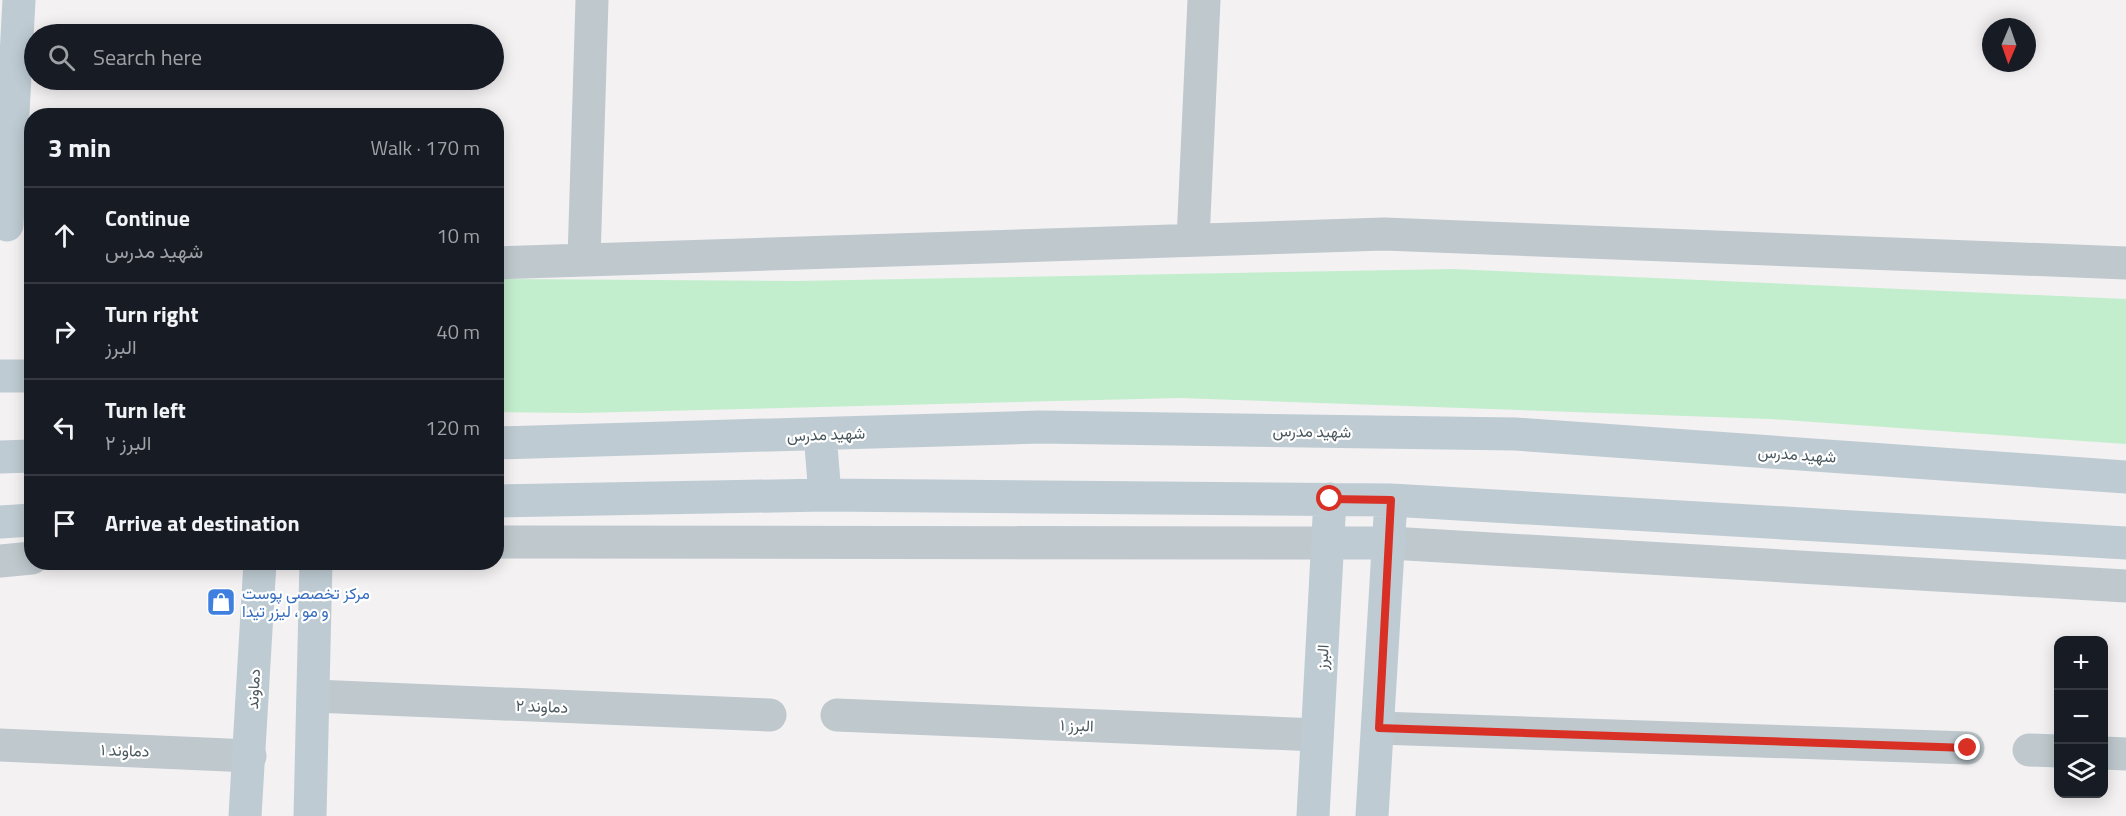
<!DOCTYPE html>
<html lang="en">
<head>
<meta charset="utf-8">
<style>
  body { margin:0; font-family:"Titillium Web",Vazirmatn,sans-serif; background:#242831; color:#f1f3f6 }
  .controls { position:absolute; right:18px; bottom:18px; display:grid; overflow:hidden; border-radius:12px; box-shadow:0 3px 15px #0003 }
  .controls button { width:54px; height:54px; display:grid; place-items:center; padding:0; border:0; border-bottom:2px solid #363941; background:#171b24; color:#f1f3f6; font:30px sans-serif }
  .compass { position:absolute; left:1982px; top:18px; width:54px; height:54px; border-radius:50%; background:#171b24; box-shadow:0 3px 15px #0003; rotate:182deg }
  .stop { position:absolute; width:18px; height:18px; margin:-14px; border:4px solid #d93025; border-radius:50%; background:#fff }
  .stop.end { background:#d93025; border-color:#fff; box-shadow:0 2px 6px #0008 }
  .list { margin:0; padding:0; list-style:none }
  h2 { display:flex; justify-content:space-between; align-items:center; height:78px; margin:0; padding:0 24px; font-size:26px }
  h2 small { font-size:20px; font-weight:400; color:#9ea1a6 }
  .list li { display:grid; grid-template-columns:39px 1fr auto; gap:18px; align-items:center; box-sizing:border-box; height:96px; padding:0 24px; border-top:2px solid #363941 }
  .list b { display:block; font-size:22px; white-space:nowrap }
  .list p { margin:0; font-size:20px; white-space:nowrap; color:#9ea1a6 }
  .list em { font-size:20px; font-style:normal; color:#9ea1a6 }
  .icon { flex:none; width:33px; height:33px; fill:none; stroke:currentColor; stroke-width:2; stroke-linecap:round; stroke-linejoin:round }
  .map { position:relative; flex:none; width:2126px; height:816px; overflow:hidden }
  .search { position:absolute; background:#171b24; box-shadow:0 3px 15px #0003; left:24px; top:24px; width:480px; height:66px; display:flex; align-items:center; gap:15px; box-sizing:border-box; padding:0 21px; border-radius:33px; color:#9ea1a6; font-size:22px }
  .panel { position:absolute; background:#171b24; box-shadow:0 3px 15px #0003; left:24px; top:108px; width:480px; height:462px; border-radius:24px }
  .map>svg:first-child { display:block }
  .green { fill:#c3eecd }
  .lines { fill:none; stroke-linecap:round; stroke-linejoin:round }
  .street { stroke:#bec8cd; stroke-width:33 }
  .secondary { stroke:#becbd2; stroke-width:33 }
  .route { stroke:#d93025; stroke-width:8 }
  .labels { text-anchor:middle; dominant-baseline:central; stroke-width:4.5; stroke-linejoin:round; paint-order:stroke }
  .street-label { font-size:16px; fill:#4a585e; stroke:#fff }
  .shop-label { font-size:16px; fill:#366cbe; stroke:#fff; text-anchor:start }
</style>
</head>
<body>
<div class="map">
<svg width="2126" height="816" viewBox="0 0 2126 816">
  <rect width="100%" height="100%" fill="#f3f1f2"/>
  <path class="green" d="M1453,269L2126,299V444L1770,419L1180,398L580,413L497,412V279L795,281Z"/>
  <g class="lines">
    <path class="street" d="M1193,240L1204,0
      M584,260L592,0
      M496,263L1384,234L2126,263
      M496,542L1328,543
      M1390,543L2126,586
      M0,561L32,558
      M314,696L770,715
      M837,715L1317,735
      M1379,728L1968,748
      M0,745L250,756
      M2029,750L2058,751
      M2104,753L2126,754"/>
    <path class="secondary" d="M7,225L19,0
      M0,376H32
      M820,434L825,495
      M496,443L1040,427L1515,434L2126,477
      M0,457L32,456
      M496,501L825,495L1391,500L2126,543
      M0,522L32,520
      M1328,543H1390
      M245,816L260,562
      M310,816L316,562
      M1313,816L1330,499
      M1372,816L1391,500"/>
  </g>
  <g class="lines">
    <path class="route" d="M1330,499L1391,500L1379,728L1968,748"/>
  </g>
  <defs>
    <g id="shop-square" transform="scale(1.5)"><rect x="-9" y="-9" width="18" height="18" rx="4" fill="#3f7fe0" stroke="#fff"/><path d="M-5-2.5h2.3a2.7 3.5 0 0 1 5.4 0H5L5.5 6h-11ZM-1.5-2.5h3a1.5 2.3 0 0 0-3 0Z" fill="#fff"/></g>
  </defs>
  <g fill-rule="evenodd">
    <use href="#shop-square" x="221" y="602"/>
  </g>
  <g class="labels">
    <g class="street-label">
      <text transform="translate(1312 431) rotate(1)">شهید مدرس</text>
      <text transform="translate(826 434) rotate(-2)">شهید مدرس</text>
      <text transform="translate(1797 454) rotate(4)">شهید مدرس</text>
      <text transform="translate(1322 657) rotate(-87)">البرز</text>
      <text transform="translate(253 689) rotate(-87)">دماوند</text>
      <text transform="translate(542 706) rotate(2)">دماوند ۲</text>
      <text transform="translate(1077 725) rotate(2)">البرز ۱</text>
      <text transform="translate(125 750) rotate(2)">دماوند ۱</text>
    </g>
    <g class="shop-label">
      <text x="242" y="593">مرکز تخصصی پوست<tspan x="242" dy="18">و مو ، لیزر تیدا</tspan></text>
    </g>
  </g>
</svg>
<div class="controls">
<button>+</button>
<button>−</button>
<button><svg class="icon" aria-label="layers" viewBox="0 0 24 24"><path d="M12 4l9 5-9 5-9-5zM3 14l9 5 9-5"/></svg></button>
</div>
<svg class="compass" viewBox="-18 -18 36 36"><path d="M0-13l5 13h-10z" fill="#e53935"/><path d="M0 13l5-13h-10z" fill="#9ea1a6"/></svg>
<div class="stop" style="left:1330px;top:499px"></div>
<div class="stop end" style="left:1968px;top:748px"></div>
<div class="search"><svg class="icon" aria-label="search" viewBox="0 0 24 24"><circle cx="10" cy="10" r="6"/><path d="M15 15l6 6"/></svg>Search here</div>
<section class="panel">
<h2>3 min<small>Walk · 170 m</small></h2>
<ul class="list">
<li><svg class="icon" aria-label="ahead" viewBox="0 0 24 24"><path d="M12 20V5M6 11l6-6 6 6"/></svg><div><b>Continue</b><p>شهید مدرس</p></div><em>10 m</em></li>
<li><svg class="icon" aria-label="right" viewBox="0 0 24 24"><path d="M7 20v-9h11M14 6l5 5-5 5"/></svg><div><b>Turn right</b><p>البرز</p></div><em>40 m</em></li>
<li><svg class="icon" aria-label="left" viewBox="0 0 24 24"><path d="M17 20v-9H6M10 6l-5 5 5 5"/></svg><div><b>Turn left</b><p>البرز ۲</p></div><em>120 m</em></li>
<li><svg class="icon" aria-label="arrive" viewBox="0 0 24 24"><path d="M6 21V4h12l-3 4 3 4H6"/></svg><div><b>Arrive at destination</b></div></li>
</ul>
</section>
</div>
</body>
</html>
